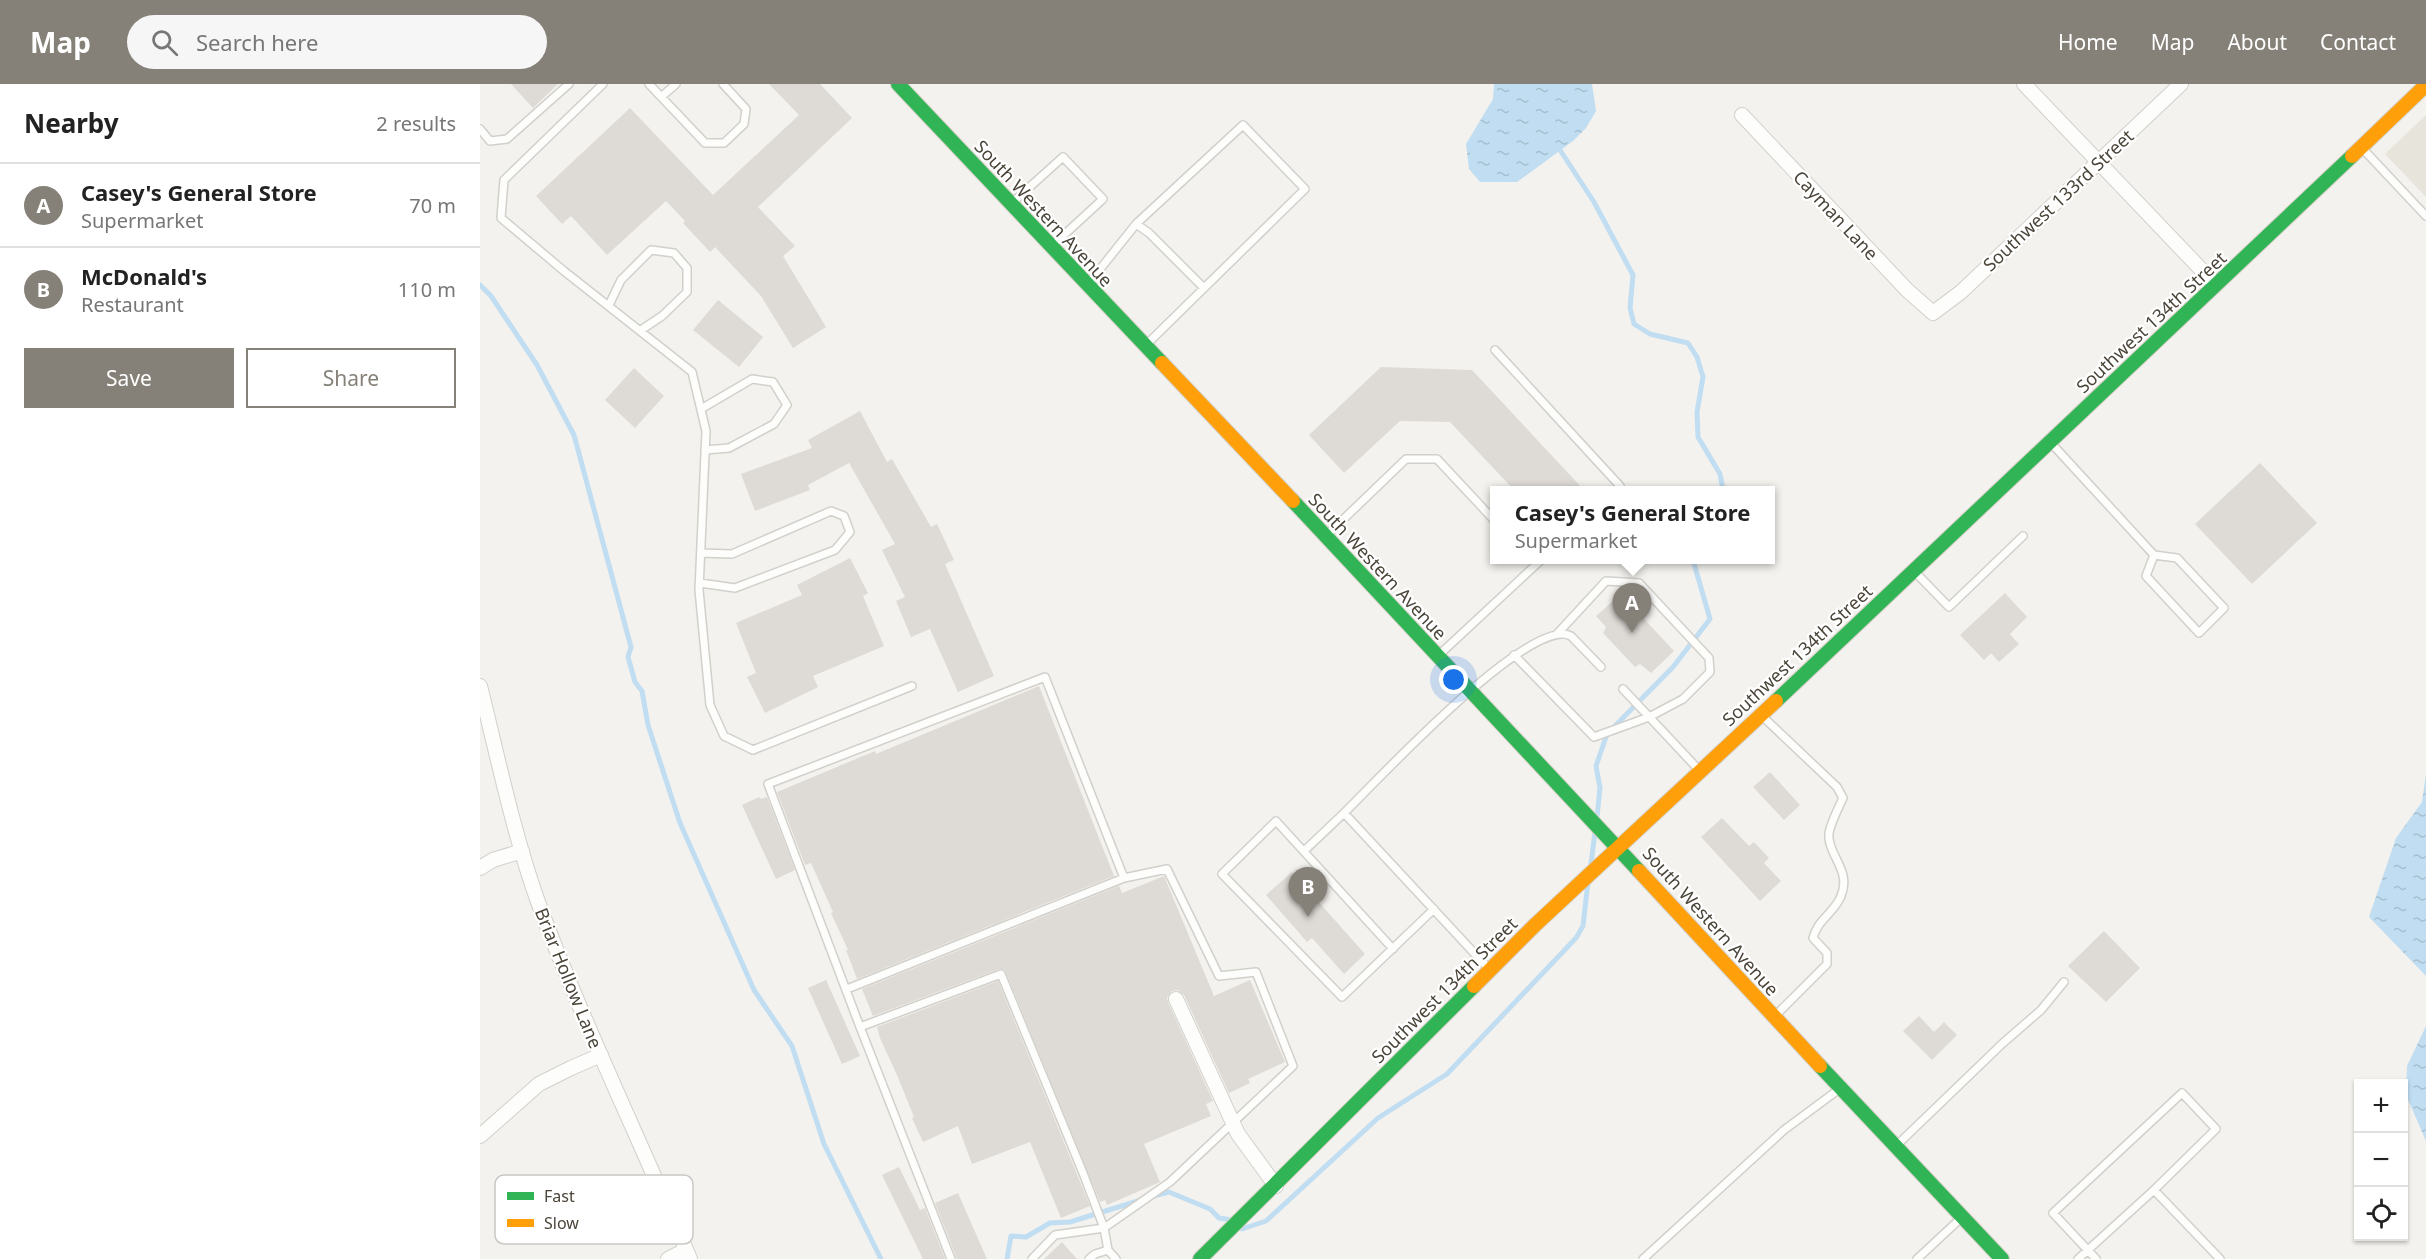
<!DOCTYPE html>
<html lang="en">
<head>
<meta charset="utf-8">
<style>
  body { margin:0; font-family:"Noto Sans",sans-serif; background:#f6f6f6; color:#222 }
  .controls { position:absolute; right:18px; bottom:18px; display:grid; overflow:hidden; border-radius:0px; box-shadow:0 2px 4px #0004 }
  .controls button { width:54px; height:54px; display:grid; place-items:center; padding:0; border:0; border-bottom:2px solid #e0e0e0; background:#fff; color:#222; font:30px sans-serif }
  .you { position:absolute; left:974px; top:596px; width:21px; height:21px; margin:-15px; border:4px solid #fff; border-radius:50%; background:#1a73e8; box-shadow:0 0 0 9px #1a73e833 }
  .badge { display:grid; place-items:center; width:39px; height:39px; border-radius:50%; background:#868178; color:#fff; font-size:20px; font-weight:700 }
  .pin { position:absolute; translate:-50% -50px; filter:drop-shadow(0 2px 3px #0008) }
  .pin::after { content:''; position:absolute; top:32px; width:21px; height:18px; background:inherit; clip-path:polygon(0 0,100% 0,50% 100%) }
  .popup { position:absolute; left:1010px; top:402px; width:285px; height:78px; box-sizing:border-box; display:grid; place-content:center; border-radius:0px; background:#fff; filter:drop-shadow(0 2px 4px #0005); font-size:20px; white-space:nowrap; color:#767676 }
  .popup b { font-size:22px; color:#222 }
  .popup::after { content:''; position:absolute; left:50%; top:100%; margin-left:-12px; border:12px solid transparent; border-top-color:#fff }
  .list { margin:0; padding:0; list-style:none }
  h2 { display:flex; justify-content:space-between; align-items:center; height:78px; margin:0; padding:0 24px; font-size:26px }
  h2 small { font-size:20px; font-weight:400; color:#767676 }
  .list li { display:grid; grid-template-columns:39px 1fr auto; gap:18px; align-items:center; box-sizing:border-box; height:84px; padding:0 24px; border-top:2px solid #e0e0e0 }
  .list b { display:block; font-size:22px; white-space:nowrap }
  .list p { margin:0; font-size:20px; white-space:nowrap; color:#767676 }
  .list em { font-size:20px; font-style:normal; color:#767676 }
  .actions { display:flex; gap:12px; padding:18px 24px }
  .actions a { flex:1; padding:14px 0; border:2px solid #868178; border-radius:0px; text-align:center; font-size:21px; color:#868178 }
  .actions .main { background:#868178; color:#fff }
  .icon { flex:none; width:33px; height:33px; fill:none; stroke:currentColor; stroke-width:2; stroke-linecap:round; stroke-linejoin:round }
  .map { position:relative; flex:none; width:1946px; height:1175px; overflow:hidden }
  header { display:flex; align-items:center; gap:36px; box-sizing:border-box; height:84px; padding:0 30px; background:#868178; color:#fff }
  header strong { font-size:28px }
  nav { display:flex; gap:33px; margin-inline-start:auto; font-size:21px }
  .search { width:420px; height:54px; background:#f6f6f6; display:flex; align-items:center; gap:15px; box-sizing:border-box; padding:0 21px; border-radius:33px; color:#767676; font-size:22px }
  main { display:flex }
  aside { flex:1; background:#fff }
  .map>svg:first-child { display:block }
  .residential { fill:#e7e4dc }
  .water { fill:url(#water-ripples) }
  .lines { fill:none; stroke-linecap:round; stroke-linejoin:round }
  .stream { stroke:#c0ddf1; stroke-width:5 }
  .building { fill:#dedbd6 }
  .lane-casing { stroke:#d2d0cb; stroke-width:10 }
  .street-casing { stroke:#d2d0cb; stroke-width:16 }
  .fast-casing { stroke:#d3cfc5; stroke-width:16 }
  .slow-casing { stroke:#d3cfc5; stroke-width:16 }
  .lane { stroke:#fdfdfc; stroke-width:7 }
  .street { stroke:#fdfdfc; stroke-width:14 }
  .fast { stroke:#30b455; stroke-width:14 }
  .slow { stroke:#ff9f0a; stroke-width:14 }
  .labels { text-anchor:middle; dominant-baseline:central; stroke-width:4.5; stroke-linejoin:round; paint-order:stroke }
  .street-label { font-size:18px; fill:#4b4439; stroke:#fff }
  .key { fill:#fff; stroke:#c9c7c4; stroke-width:1.5 }
  .key-label { font-size:16px; fill:#4b4439 }
</style>
</head>
<body>
<header>
<strong>Map</strong>
<div class="search"><svg class="icon" aria-label="search" viewBox="0 0 24 24"><circle cx="10" cy="10" r="6"/><path d="M15 15l6 6"/></svg>Search here</div>
<nav><a>Home</a><a>Map</a><a>About</a><a>Contact</a></nav>
</header>
<main>
<aside>
<h2>Nearby<small>2 results</small></h2>
<ul class="list">
<li><span class="badge">A</span><div><b>Casey's General Store</b><p>Supermarket</p></div><em>70 m</em></li>
<li><span class="badge">B</span><div><b>McDonald's</b><p>Restaurant</p></div><em>110 m</em></li>
</ul>
<div class="actions"><a class="main">Save</a><a>Share</a></div>
</aside>
<div class="map">
<svg width="1946" height="1175" viewBox="0 0 1946 1175">
  <defs>
    <pattern id="water-ripples" width="26" height="14" patternUnits="userSpaceOnUse" patternTransform="scale(1.5)"><rect width="26" height="14" fill="#c0ddf1"/><path d="M2 4q2-2 4 0t4 0M15 11q2-2 4 0t4 0" fill="none" stroke="#a6bfcf"/></pattern>
  </defs>
  <rect width="100%" height="100%" fill="#f4f2ee"/>
  <path class="residential" d="M1946,31V113L1905,70Z"/>
  <path class="water" d="M1014,0H1112L1116,27L1106,44L1093,57L1037,98H1000L989,85L986,60L1013,15Z
    M1946,690V892L1889,833L1916,754L1942,718Z
    M1946,942V1057L1926,1011L1927,982Z"/>
  <g class="lines">
    <path class="stream" d="M1080,66L1114,118L1153,191L1150,224L1154,240L1170,250L1208,259L1217,273L1223,293L1217,328L1218,353L1240,390L1243,406
      M0,201L11,212L57,281L94,351L151,563L148,573L155,598L162,607L168,641L200,739L274,906L312,962L344,1060L401,1175
      M1117,733L1120,704L1116,682L1127,650L1193,583L1230,535L1213,476
      M1111,780L1115,748
      M670,1113L689,1108L730,1125L739,1134L752,1136
      M760,1143L762,1145L786,1137L898,1034L967,990L1096,854L1103,842L1108,798
      M527,1175L531,1152L546,1153L570,1139L590,1138L661,1116"/>
  </g>
  <path class="building" d="M31,0H78L53,24Z
    M289,0H340L372,34L278,123L315,162L303,172L346,243L313,264L281,212L235,163L230,168L203,139L205,137L186,117L127,171L91,132L82,140L56,112L150,24L233,111L319,31Z
    M238,216L283,253L259,283L213,246Z
    M901,283L992,286L1104,406H1034L970,338L920,337L864,389L829,351Z
    M154,284L184,312L155,344L125,316Z
    M380,327L407,378L412,375L451,443L457,440L474,476L465,480L514,592L478,608L450,545L431,553L416,517L425,513L402,466L415,460L369,379L328,401L330,406L275,427L261,390L332,364L328,356Z
    M1780,379L1837,439L1772,500L1715,440Z
    M370,474L388,509L383,512L404,562L333,592L338,603L285,629L267,593L276,589L256,539L322,511L317,501Z
    M1525,509L1547,533L1530,550L1539,560L1519,578L1511,569L1504,576L1480,551Z
    M1141,510L1194,567L1171,589L1160,580L1155,583L1123,549L1126,543L1116,532Z
    M559,602L634,792L377,895L366,866H368L351,829L353,828L331,779L325,781L297,708L395,667L396,670Z
    M1290,688L1320,721L1304,736L1273,703Z
    M279,713L281,715L287,713L315,786L296,795L262,721Z
    M1242,734L1269,762L1274,758L1289,774L1284,779L1301,797L1280,817L1221,753Z
    M812,788L885,870L864,890L832,854L827,858L786,811Z
    M684,792L734,912L770,896L805,978L768,995L770,999L749,1009L704,911L697,906L692,907L687,914L688,918L733,1017L726,1020L731,1032L664,1060L680,1098L627,1121L625,1116L620,1118L525,886L519,885L393,932L382,905L639,802L642,809Z
    M1624,847L1660,884L1626,918L1588,882Z
    M346,896L380,972L362,980L328,904Z
    M518,897L610,1122L581,1134L550,1058L492,1080L478,1042L443,1058L432,1034L434,1033L417,991L400,954L397,943Z
    M1439,932L1454,948L1464,938L1477,951L1452,976L1423,947Z
    M419,1083L440,1126L445,1124L465,1175H443L402,1091Z
    M478,1109L507,1175H477L455,1119Z
    M582,1158L597,1175H564Z"/>
  <g class="lines">
    <g class="lane-casing">
      <path id="lane" d="M123,0L24,96L21,134L84,187L212,288L226,347L219,506L230,621L244,652L273,666L432,602
        M169,0L225,59H244L264,40L266,25L243,0
        M181,13L196,0
        M0,45L10,57L27,55L89,0
        M1883,65L1946,132
        M533,118L583,73L623,115L573,161
        M656,140L669,149L724,204
        M609,199L656,140L763,41L825,105L667,260
        M129,221L141,196L171,166L194,169L207,184V208L182,232L161,246
        M1015,266L1140,402L1135,406
        M221,325L272,295L293,298L307,321L294,340L249,364L225,366
        M1572,360L1674,471L1666,492L1719,549L1744,524L1697,474L1674,471
        M847,451L926,375H957L1014,436
        M1436,489L1469,523L1543,452
        M220,499L255,504L355,466L370,448L364,432L351,427L252,470L221,469
        M960,570L1061,476
        M1034,571L1114,653L1169,633L1203,615L1230,588L1229,574L1159,499L1126,497L1077,550
        M1143,605L1219,686
        M1282,632L1357,703L1363,714C1358,725 1351,738 1349,749C1347,771 1372,786 1361,812C1355,828 1337,836 1333,854L1347,869V880L1296,931
        M824,767L864,729
        M913,865L796,737L742,790L862,913L954,825
        M1009,885L864,729C896,698 1050,531 1091,552L1121,583
        M367,905L644,794
        M380,943L288,700L565,593L644,794L687,785L739,892L776,888L813,982L690,1098L624,1144L575,1151L552,1175
        M1417,1061L1523,959L1561,926L1584,898
        M471,1175L380,943L521,890L603,1089L624,1144L628,1166
        M609,1175L615,1170L628,1166L636,1175
        M1163,1175L1304,1046L1358,1006
        M1437,1175L1480,1135
        M1598,1175L1674,1106
        M1616,1175L1573,1129L1702,1009L1736,1045L1674,1106L1740,1175"/>
    </g>
    <g class="street-casing">
      <path id="street" d="M1544,0L1736,201
        M1262,31L1427,206L1453,229L1481,208L1701,0
        M0,602C18,674 33,748 58,818C103,939 160,1056 210,1175
        M0,784L13,776L42,767
        M696,915L758,1050L796,1102
        M0,1052L59,1000L91,984L121,971
        M188,1175L206,1166"/>
    </g>
    <g class="fast-casing">
      <path id="fast" d="M418,0L682,279
        M813,417L1159,787
        M1296,617L1872,72
        M1340,982L1522,1175
        M720,1175L994,902"/>
    </g>
    <g class="slow-casing">
      <path id="slow" d="M1872,72L1946,1
        M682,279L813,417
        M1159,787L1340,982
        M994,902L1055,841L1296,617"/>
    </g>
    <use href="#lane" class="lane"/>
    <use href="#street" class="street"/>
    <use href="#fast" class="fast"/>
    <use href="#slow" class="slow"/>
  </g>
  <g class="labels">
    <g class="street-label">
      <text transform="translate(1578 116) rotate(-43)">Southwest 133rd Street</text>
      <text transform="translate(564 129) rotate(47)">South Western Avenue</text>
      <text transform="translate(1356 131) rotate(47)">Cayman Lane</text>
      <text transform="translate(1671 238) rotate(-43)">Southwest 134th Street</text>
      <text transform="translate(898 482) rotate(47)">South Western Avenue</text>
      <text transform="translate(1317 571) rotate(-43)">Southwest 134th Street</text>
      <text transform="translate(1231 837) rotate(48)">South Western Avenue</text>
      <text transform="translate(89 894) rotate(68)">Briar Hollow Lane</text>
      <text transform="translate(964 906) rotate(-45)">Southwest 134th Street</text>
    </g>
  </g>
  <rect x="15" y="1091" width="198" height="69" rx="9" class="key"/>
  <rect x="27" y="1108" width="27" height="8" fill="#30b455"/>
  <rect x="27" y="1135" width="27" height="8" fill="#ff9f0a"/>
  <g class="key-label">
    <text x="64" y="1118">Fast</text>
    <text x="64" y="1145">Slow</text>
  </g>
</svg>
<div class="controls">
<button>+</button>
<button>−</button>
<button><svg class="icon" aria-label="locate" viewBox="0 0 24 24"><circle cx="12" cy="12" r="6"/><path d="M12 2v4M12 18v4M2 12h4M18 12h4"/></svg></button>
</div>
<div class="you"></div>
<div class="pin badge" style="left:1152px;top:549px">A</div>
<div class="popup"><b>Casey's General Store</b>Supermarket</div>
<div class="pin badge" style="left:828px;top:833px">B</div>
</div>
</main>
</body>
</html>
